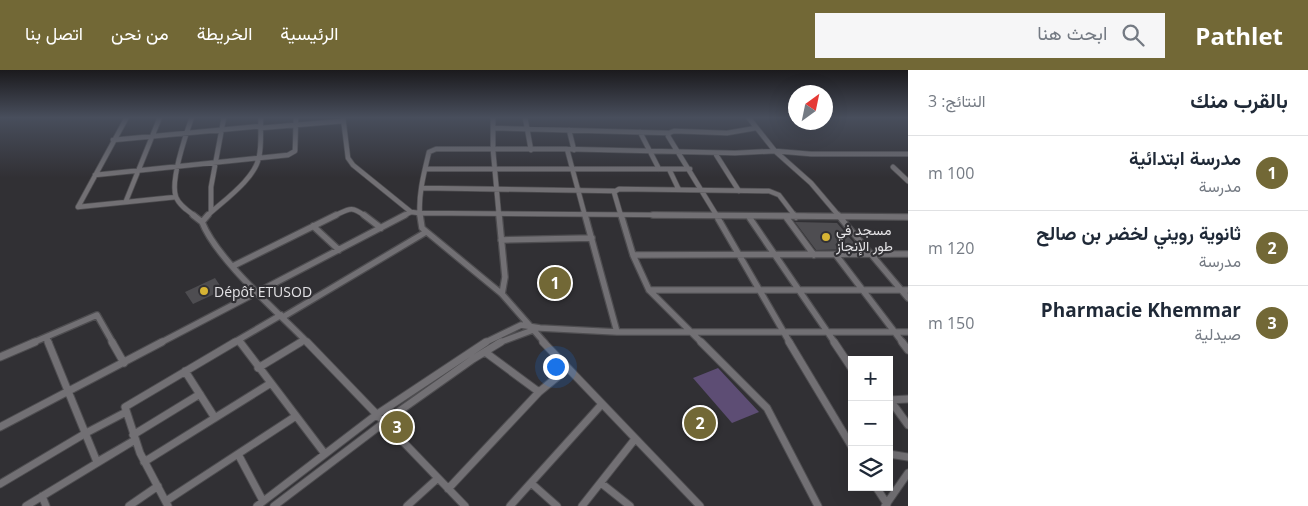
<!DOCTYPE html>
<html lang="ar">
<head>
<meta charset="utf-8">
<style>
  body { margin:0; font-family:"Open Sans",Vazirmatn,sans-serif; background:#f6f6f7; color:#1f2937; direction:rtl }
  .controls { position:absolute; right:15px; bottom:15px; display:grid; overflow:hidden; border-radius:0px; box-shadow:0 5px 20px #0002 }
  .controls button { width:45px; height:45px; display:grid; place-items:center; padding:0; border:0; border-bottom:1px solid #e0e1e3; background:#fff; color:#1f2937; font:25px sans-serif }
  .compass { position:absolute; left:788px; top:15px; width:45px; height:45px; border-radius:50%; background:#fff; box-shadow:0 5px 20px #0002; rotate:33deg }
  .you { position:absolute; left:555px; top:296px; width:18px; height:18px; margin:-12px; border:4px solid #fff; border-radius:50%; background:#1a73e8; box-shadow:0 0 0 8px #1a73e833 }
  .badge { display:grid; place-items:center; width:32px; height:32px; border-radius:50%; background:#726836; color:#fff; font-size:16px; font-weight:700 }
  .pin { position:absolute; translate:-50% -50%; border:2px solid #fff; box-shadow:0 1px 5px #0006 }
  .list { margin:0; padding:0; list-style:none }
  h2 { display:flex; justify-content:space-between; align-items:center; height:65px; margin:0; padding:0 20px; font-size:21px }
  h2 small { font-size:16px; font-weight:400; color:#747a83 }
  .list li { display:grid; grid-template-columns:32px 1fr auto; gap:15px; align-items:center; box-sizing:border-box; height:75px; padding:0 20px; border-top:1px solid #e0e1e3 }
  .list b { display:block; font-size:19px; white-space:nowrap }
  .list p { margin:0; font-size:16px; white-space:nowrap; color:#747a83 }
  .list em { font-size:16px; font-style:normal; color:#747a83 }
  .icon { flex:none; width:28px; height:28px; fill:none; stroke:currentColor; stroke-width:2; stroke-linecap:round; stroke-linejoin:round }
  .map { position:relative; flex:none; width:908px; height:436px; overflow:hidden; direction:ltr }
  header { display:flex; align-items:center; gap:30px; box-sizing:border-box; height:70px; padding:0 25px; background:#726836; color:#fff }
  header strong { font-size:24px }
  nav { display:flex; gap:28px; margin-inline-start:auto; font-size:18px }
  .search { width:350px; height:45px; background:#f6f6f7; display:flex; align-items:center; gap:12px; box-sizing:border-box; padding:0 18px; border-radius:0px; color:#747a83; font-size:19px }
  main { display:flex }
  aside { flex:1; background:#fff }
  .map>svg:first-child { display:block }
  .green { fill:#5d4d74 }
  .building { fill:#4e4d51 }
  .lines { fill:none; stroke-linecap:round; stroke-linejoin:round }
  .minor-far2-casing { stroke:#4e4d50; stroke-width:6 }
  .minor-far1-casing { stroke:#4e4d50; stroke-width:8 }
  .minor-casing { stroke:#4e4d50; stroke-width:9 }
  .minor-far2 { stroke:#727074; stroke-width:4.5 }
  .minor-far1 { stroke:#727074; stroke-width:5.5 }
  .minor { stroke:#727074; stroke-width:7 }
  .poi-dot { fill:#d7b434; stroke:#313034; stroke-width:2 }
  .labels { text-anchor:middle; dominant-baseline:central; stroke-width:4.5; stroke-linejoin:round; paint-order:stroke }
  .poi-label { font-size:14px; fill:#e4e3e6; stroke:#313034; text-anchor:start }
</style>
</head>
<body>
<header>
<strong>Pathlet</strong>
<div class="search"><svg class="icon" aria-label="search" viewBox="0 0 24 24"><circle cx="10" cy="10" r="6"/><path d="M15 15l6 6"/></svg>ابحث هنا</div>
<nav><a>الرئيسية</a><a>الخريطة</a><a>من نحن</a><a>اتصل بنا</a></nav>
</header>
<main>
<aside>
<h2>بالقرب منك<small>النتائج: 3</small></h2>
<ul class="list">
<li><span class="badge">1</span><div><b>مدرسة ابتدائية</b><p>مدرسة</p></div><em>100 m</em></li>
<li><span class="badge">2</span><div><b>ثانوية رويني لخضر بن صالح</b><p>مدرسة</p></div><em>120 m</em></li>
<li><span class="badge">3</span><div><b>Pharmacie Khemmar</b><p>صيدلية</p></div><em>150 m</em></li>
</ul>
</aside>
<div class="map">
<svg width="908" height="436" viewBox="0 0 908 436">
  <rect width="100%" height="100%" fill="#313034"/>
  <path class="green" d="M718,298L759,342L732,353L693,308Z"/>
  <path class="building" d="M795,152L837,153L859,179L816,180Z
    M215,208L223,220L193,234L185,222Z"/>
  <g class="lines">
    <g class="minor-far2-casing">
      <path id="minor-far2" d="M192,47C186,64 170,111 176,127C179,135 188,141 195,146
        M343,47L348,88L353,95L411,142L419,143L806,146
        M493,47V80L499,146
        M525,47L531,80
        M748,47L775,81L811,113L839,146
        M260,58L343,51
        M494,58L669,63
        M569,60L574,80
        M640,62L659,99
        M113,70L261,56
        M567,79L585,146
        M715,83L739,121
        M893,97L908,111
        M425,99H690
        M669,99L679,120
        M95,105L288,85L295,81L296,47
        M422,118L614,121
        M126,131L160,47
        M78,137L127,47
        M78,137L176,127
        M211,141V117L224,47
        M207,146C223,131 255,109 259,87C262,74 260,60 261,47
        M334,146C349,139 351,135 365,146
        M403,146L411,142
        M420,146C418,125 424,103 429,82L436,79H567L735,83L775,81L811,84H908
        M621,146L614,122L619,119L769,121L779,125L795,146
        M717,146L668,66L669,63L674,61L727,63L756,58"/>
    </g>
    <g class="minor-far1-casing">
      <path id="minor-far1" d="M193,145L202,152
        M208,145L202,152C217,190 278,242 308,273
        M364,145L381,158
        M420,145L422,158L502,224L545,273
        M499,145L505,207L502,224
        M585,145L617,262
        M621,145L633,185L649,220L702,273
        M653,145L908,147
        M716,145L790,273
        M794,145L796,147
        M838,145L908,228
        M749,147L835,273
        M786,147L814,185
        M313,156L339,180
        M501,170L592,168
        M633,185L908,184
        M836,185L903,273
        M233,196L336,145
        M649,220H908
        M283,247L426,162
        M46,267L49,273
        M238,270L240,273
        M32,273L97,245L113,273
        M160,273L405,145
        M233,273L281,245
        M299,273L304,270
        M484,273L521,255L540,258L617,262H908
        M498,273L533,260"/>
    </g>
    <g class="minor-casing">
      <path id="minor" d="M112,272L124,293
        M240,272L325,384
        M307,272L465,436
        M543,272L700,436
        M701,272L767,338L818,436
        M789,272L852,377
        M834,272L852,299
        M902,272L908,280
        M485,282L539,322
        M0,287L35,272
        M258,298L301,272
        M185,301L215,348
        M889,330L908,329
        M890,330L908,355
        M0,357L162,272
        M133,365L200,324
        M238,384L263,431
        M889,384L908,387
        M144,392L271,313
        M531,413L557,436
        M601,413L630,436
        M0,414L86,363L126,342
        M876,417L887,434
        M448,419L539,322L568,298
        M42,426L46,436
        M166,431L296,346
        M26,436L135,370L97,392L48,272
        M129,436L158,416
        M168,436L140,383L125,337L235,272
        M257,436L376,345L486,272
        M274,436L398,342L473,289L501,272
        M407,436L438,408
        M510,436L602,334
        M582,436L635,369
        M885,436L908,403"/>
    </g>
    <use href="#minor-far2" class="minor-far2"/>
    <use href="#minor-far1" class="minor-far1"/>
    <use href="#minor" class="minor"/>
  </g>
  <linearGradient id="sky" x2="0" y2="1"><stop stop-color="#1b1a1d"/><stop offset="0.44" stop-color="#484e5c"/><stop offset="1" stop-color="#484e5c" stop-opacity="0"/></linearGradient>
  <rect width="908" height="108" fill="url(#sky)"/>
  <g class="poi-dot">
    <circle cx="826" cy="167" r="5"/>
    <circle cx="204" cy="221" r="5"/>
  </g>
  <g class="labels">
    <g class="poi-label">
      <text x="836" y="159">مسجد في<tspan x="836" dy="16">طور الإنجاز</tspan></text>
      <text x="214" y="221">Dépôt ETUSOD</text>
    </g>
  </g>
</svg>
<div class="controls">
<button>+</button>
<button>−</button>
<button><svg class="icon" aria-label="layers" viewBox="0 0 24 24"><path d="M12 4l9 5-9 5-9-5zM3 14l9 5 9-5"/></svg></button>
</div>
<svg class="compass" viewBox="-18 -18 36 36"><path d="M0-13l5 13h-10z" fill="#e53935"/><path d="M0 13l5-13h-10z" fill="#747a83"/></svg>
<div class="you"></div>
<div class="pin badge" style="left:555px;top:213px">1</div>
<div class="pin badge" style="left:700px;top:353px">2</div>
<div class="pin badge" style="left:397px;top:357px">3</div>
</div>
</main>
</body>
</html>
